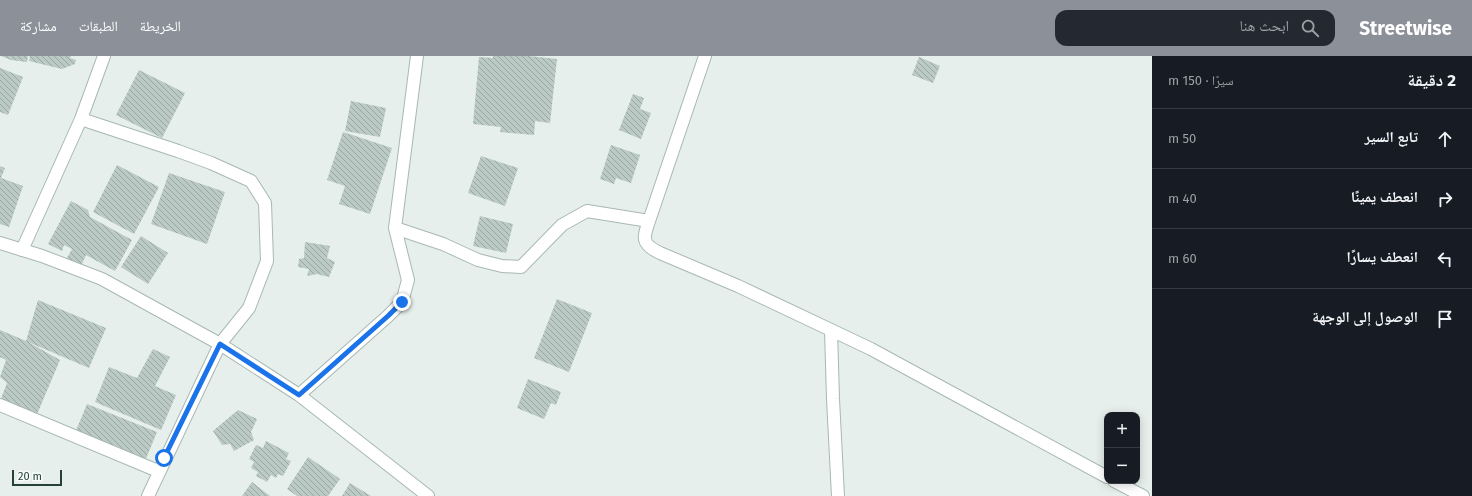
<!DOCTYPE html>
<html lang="ar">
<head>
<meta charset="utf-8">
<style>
  body { margin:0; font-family:"Fira Sans","Noto Naskh Arabic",sans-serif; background:#242831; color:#f1f3f6; direction:rtl }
  .controls { position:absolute; right:12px; bottom:12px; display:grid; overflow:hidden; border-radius:8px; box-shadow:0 2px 10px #0003 }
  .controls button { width:36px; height:36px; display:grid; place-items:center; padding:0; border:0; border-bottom:1px solid #363941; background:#171b24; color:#f1f3f6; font:20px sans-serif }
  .scale { position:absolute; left:12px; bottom:10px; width:50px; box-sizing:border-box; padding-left:4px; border:2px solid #24423a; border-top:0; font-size:11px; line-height:14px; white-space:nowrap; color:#24423a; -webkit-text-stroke:3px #f7fbf9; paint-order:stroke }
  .stop { position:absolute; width:12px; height:12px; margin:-9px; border:3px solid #1a73e8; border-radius:50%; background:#fff }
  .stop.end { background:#1a73e8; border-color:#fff; box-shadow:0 1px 4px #0008 }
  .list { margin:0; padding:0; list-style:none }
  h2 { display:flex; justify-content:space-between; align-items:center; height:52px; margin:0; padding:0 16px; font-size:17px }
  h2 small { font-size:13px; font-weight:400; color:#9ea1a6 }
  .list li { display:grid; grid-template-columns:26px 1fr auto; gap:12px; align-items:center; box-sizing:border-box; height:60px; padding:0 16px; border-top:1px solid #363941 }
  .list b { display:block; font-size:15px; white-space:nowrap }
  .list em { font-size:13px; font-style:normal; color:#9ea1a6 }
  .icon { flex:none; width:22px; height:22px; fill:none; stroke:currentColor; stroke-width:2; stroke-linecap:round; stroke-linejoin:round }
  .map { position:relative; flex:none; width:1152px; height:440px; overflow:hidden; direction:ltr }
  header { display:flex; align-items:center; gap:24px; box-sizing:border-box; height:56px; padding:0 20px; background:#8c9099; color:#fff }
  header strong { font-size:19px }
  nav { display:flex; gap:22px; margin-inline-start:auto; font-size:14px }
  .search { width:280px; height:36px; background:#242831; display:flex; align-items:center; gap:10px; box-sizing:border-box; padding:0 14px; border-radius:12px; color:#9ea1a6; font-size:15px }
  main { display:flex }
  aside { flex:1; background:#171b24 }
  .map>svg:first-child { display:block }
  .building { fill:url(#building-back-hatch) }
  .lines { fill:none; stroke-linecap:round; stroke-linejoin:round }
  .street-casing { stroke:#a8b8b2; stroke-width:14 }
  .street { stroke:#fff; stroke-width:12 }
  .route { stroke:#1a73e8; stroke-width:5 }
</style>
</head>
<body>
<header>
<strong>Streetwise</strong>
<div class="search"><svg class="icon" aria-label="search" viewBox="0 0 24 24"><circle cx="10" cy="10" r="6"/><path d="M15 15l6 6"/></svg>ابحث هنا</div>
<nav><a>الخريطة</a><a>الطبقات</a><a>مشاركة</a></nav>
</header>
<main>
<aside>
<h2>2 دقيقة<small>سيرًا · 150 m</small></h2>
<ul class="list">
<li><svg class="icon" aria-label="ahead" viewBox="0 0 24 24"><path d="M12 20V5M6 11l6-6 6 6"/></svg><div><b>تابع السير</b></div><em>50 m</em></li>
<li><svg class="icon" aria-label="right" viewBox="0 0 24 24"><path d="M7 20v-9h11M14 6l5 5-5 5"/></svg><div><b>انعطف يمينًا</b></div><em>40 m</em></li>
<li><svg class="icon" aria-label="left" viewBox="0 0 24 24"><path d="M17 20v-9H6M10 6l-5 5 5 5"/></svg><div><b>انعطف يسارًا</b></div><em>60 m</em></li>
<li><svg class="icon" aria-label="arrive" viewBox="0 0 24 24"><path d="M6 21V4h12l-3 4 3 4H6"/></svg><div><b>الوصول إلى الوجهة</b></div></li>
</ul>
</aside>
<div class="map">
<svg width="1152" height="440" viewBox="0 0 1152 440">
  <defs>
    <pattern id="building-back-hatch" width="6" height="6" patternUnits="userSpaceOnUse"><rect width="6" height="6" fill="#bbcac4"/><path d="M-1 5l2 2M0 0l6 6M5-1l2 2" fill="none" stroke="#98a6a0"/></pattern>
  </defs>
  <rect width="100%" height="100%" fill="#e6efeb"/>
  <path class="building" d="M1,0H28L27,6L11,4Z
    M30,0H71L70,2L76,4L75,8L62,13L29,5Z
    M493,0H529L557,3L550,67L535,65L534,79L500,76L501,71L473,68L479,1L493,2Z
    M919,1L940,10L933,27L912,19Z
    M0,12L23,21L8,59L0,56Z
    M139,14L185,37L162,82L116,59Z
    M633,38L644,42L640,53L651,57L641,83L619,74Z
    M351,45L386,52L380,81L345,75Z
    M343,76L392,92L370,158L339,148L345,130L327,124Z
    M611,89L640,99L631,127L616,122L614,128L600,123Z
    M481,100L518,112L505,150L468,137Z
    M117,109L159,131L134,178L93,156Z
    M0,110L5,112L1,122L23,130L9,171L0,168Z
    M169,117L225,136L207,188L151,168Z
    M71,145L88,154L90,161L132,184L115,215L86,199L81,210L67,202L72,193L64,189L62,195L48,188Z
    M480,160L513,168L506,197L473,190Z
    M141,180L168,197L148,228L121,211Z
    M305,186L330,190L327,202L335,206L329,221L317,218L307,220L309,213L298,211L299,203L304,202Z
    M557,243L592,257L569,316L534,302Z
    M38,244L106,272L89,312L28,286L60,304L35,363L0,345L7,327L0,321L6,304L0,301V274L26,285Z
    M153,293L170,301L155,330L176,339L161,374L95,346L109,311L137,322Z
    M528,323L561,336L556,349L551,347L544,363L517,352Z
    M87,348L157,376L145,405L75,377Z
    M238,354L257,363L251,376L254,384L234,395L230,388L222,389L213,375Z
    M266,385L289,397L286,403L291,405L283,420L278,418L276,422L271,419L267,426L256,420L258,416L251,412L254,406L249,403L256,389L263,392Z
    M308,401L340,423L328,440H297L287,433Z
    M252,426L270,440H242Z
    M350,427L371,440H342Z"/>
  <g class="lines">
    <g class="street-casing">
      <path id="street" d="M705,0L649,165C643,182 641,188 660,197L738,230L831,274
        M81,63L178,95L211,107L251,125L265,147L267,205L249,252L220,288L148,440
        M395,172L443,188L478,204L502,210L521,211L562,169L587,155L649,165
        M0,187L42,200L102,223L220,288L299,339L428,440
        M22,194L81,63L104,0
        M299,339L388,260L402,246L408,224L395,172L417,0
        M0,349L158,415
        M1114,425L1143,440
        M838,440L833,343L831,274L871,293L1107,421"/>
    </g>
    <use href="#street" class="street"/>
  </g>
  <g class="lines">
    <path class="route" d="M164,402L220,288L299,339L388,260L402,246"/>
  </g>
</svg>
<div class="controls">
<button>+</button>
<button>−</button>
</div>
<div class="scale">20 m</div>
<div class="stop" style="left:164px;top:402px"></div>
<div class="stop end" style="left:402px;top:246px"></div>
</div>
</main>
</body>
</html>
